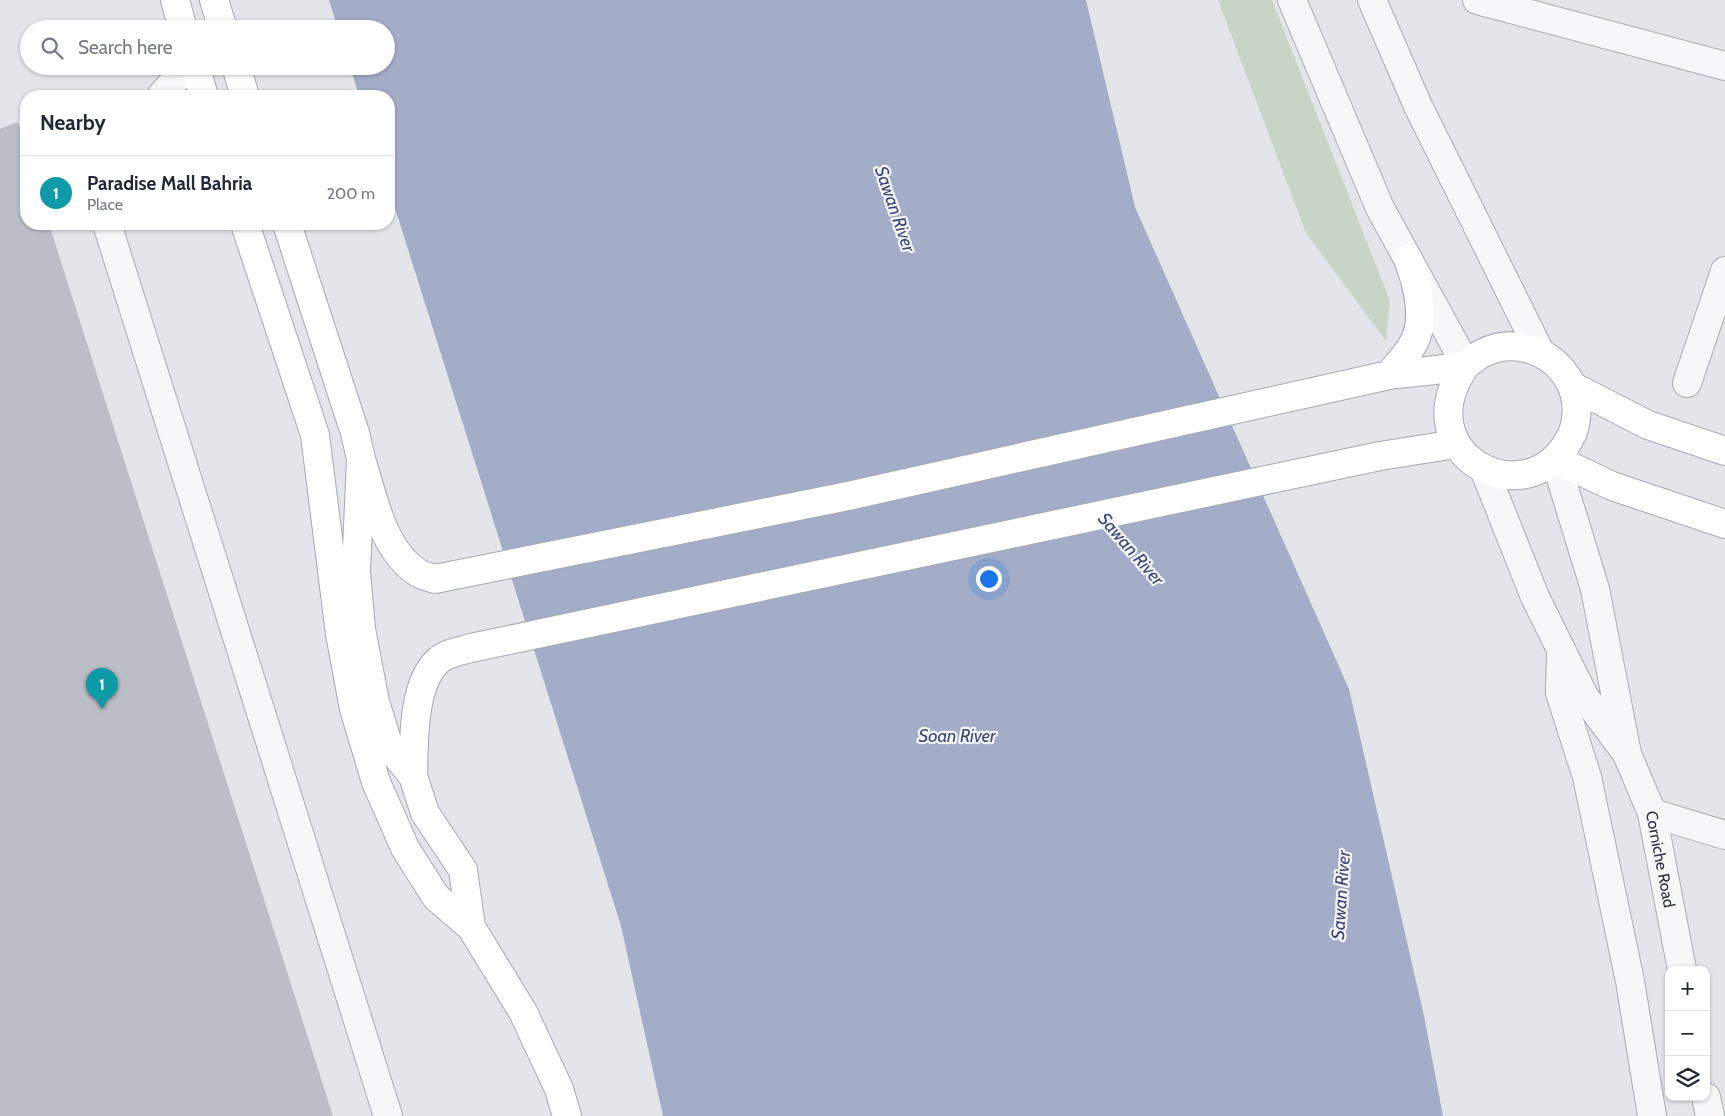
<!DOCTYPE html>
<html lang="en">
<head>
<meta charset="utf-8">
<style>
  body { margin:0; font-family:Cabin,sans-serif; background:#f6f6f7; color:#1f2937 }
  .controls { position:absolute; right:15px; bottom:15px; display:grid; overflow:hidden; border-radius:10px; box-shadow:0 1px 4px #0004 }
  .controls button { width:45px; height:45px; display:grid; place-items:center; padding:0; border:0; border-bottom:1px solid #e0e1e3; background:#fff; color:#1f2937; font:25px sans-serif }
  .you { position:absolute; left:988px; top:578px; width:18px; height:18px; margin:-12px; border:4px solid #fff; border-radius:50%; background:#1a73e8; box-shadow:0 0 0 8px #1a73e833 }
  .badge { display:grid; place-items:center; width:32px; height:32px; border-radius:50%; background:#ea580c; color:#fff; font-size:16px; font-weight:700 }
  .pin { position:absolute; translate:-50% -41px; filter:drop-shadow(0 1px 2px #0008) }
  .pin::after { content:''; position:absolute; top:26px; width:18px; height:15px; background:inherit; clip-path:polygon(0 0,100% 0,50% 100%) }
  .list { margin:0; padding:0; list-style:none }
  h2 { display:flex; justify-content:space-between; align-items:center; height:65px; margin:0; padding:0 20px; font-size:21px }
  h2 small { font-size:16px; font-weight:400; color:#747a83 }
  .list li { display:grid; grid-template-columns:32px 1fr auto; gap:15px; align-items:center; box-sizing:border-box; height:75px; padding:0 20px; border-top:1px solid #e0e1e3 }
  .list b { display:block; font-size:19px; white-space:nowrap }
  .list p { margin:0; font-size:16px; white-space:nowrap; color:#747a83 }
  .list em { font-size:16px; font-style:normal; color:#747a83 }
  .icon { flex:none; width:28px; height:28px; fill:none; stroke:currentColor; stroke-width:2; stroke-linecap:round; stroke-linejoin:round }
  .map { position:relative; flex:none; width:1725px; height:1116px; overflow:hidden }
  .search { position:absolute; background:#fff; box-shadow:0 1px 4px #0004; left:20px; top:20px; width:375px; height:55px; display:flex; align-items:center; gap:12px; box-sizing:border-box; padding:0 18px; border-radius:28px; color:#747a83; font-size:19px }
  .panel { position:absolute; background:#fff; box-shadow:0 1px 4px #0004; left:20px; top:90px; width:375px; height:140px; border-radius:20px }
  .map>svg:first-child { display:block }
  .green { fill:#c7d4c6 }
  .water { fill:#a3adc7 }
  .building { fill:#bcbec7 }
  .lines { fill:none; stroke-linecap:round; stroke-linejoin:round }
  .minor-casing { stroke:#a9abb5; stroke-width:30 }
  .major-casing { stroke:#a5a8b5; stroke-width:30 }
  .minor { stroke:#f7f7f9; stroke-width:28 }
  .major { stroke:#fff; stroke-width:28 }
  .labels { text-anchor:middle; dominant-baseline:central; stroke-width:4.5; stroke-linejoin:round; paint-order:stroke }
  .street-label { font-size:16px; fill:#2d3042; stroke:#f4f5f8 }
  .water-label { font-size:18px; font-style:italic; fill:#3b4872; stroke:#f4f5f8 }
</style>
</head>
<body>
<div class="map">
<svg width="1725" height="1116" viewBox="0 0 1725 1116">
  <rect width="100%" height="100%" fill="#e4e5eb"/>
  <path class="green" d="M1218,0H1272L1390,301L1386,341L1306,233Z"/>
  <path class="water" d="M329,0H1086L1135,207L1349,689L1424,1016L1443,1116H663L621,926L389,189V96H359L350,66H386V29H338Z"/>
  <path class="building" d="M18,122L26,149V224H49L333,1116H0V129Z"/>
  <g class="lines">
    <g class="minor-casing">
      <g id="minor">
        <path d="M1292,0L1380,208L1466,365"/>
        <path d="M1372,0L1418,106L1540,352"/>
        <path d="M1477,0L1725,66"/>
        <path d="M161,96L188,66"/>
        <path d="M107,224L388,1116"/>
        <path d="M1687,383L1725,271"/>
        <path d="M1484,469L1535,597L1584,696L1627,754L1595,589L1555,459"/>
        <path d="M1561,653L1560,693L1587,777L1630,981L1652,1116"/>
        <path id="s1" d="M1627,754L1652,813L1682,970"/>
        <path d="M1652,813L1725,835"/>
        <path d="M1706,1097L1710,1116"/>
      </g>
    </g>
    <g class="major-casing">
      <path id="major" d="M175,0L183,29
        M214,0L223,29
        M195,66L204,96
        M236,66L245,96
        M245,224L315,435L340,634L354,709L376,782L405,848L436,897L471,927L523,1012L559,1089L567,1116
        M287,224L355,433L361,459L356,572L361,629L375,702L389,747L413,776L425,813L463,870L471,927
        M1389,375C1397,365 1407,355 1413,344C1427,320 1417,283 1408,259
        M1572,386L1648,425L1725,451
        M361,459C373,496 382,549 417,572C422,576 429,577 435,579L848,496L1389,375C1413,372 1440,371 1464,365C1471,363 1476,356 1483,353C1515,337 1553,351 1570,382C1579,400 1579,423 1569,440C1526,519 1403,453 1466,365
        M1555,459L1612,486L1725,524
        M413,776C414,744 412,682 439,660C447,653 461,651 471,648L1380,456L1456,444"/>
    </g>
    <use href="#minor" class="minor"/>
    <use href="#major" class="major"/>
  </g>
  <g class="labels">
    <g class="street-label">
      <text stroke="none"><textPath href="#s1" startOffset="111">Corniche Road</textPath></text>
    </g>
    <g class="water-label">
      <text transform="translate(895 209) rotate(71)">Sawan River</text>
      <text transform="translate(1131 549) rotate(49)">Sawan River</text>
      <text x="957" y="736">Soan River</text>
      <text transform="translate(1341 895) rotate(-86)">Sawan River</text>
    </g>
  </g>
</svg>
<div class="controls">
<button>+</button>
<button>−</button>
<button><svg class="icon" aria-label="layers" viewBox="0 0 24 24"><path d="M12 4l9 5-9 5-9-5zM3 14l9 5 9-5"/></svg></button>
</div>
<div class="you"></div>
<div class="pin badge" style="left:102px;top:709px;background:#0f9aa8">1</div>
<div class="search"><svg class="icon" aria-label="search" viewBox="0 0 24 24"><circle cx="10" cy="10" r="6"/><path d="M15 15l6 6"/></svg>Search here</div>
<section class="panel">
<h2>Nearby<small></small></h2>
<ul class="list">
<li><span class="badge" style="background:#0f9aa8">1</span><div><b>Paradise Mall Bahria</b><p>Place</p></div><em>200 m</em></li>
</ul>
</section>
</div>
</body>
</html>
